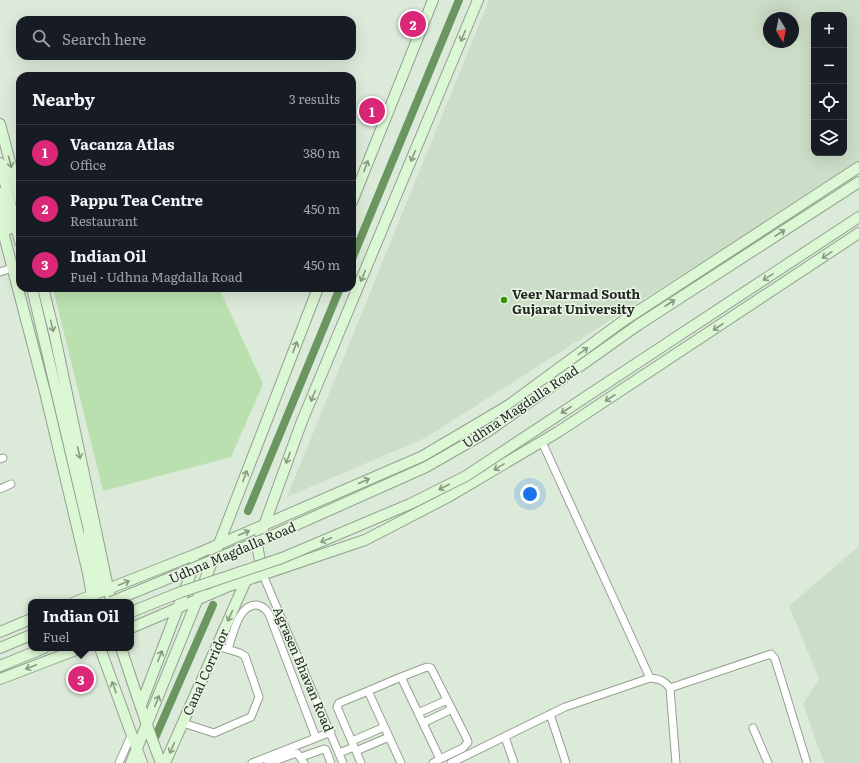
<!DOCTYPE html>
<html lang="en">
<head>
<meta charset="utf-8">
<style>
  body { margin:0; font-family:Literata,serif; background:#20242c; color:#f1f3f6 }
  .controls { position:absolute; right:12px; top:12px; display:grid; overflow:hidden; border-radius:8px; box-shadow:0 4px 16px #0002 }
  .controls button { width:36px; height:36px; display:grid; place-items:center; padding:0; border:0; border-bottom:1px solid #363941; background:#171b24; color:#f1f3f6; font:20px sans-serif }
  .compass { position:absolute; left:763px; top:12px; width:36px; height:36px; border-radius:50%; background:#171b24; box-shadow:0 4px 16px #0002; rotate:170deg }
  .you { position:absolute; left:530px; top:494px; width:14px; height:14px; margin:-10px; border:3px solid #fff; border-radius:50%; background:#1a73e8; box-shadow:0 0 0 6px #1a73e833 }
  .badge { display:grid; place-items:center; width:26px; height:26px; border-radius:50%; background:#db2777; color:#fff; font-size:13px; font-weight:700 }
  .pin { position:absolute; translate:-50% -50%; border:2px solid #fff; box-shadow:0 1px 4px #0006 }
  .popup { position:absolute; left:28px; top:599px; width:106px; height:52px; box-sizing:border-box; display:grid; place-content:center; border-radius:8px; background:#171b24; filter:drop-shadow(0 1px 3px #0005); font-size:13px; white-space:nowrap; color:#9ea1a6 }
  .popup b { font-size:15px; color:#f1f3f6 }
  .popup::after { content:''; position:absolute; left:50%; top:100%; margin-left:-8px; border:8px solid transparent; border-top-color:#171b24 }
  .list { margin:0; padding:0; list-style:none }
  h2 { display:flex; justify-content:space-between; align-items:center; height:52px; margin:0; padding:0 16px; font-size:17px }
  h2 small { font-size:13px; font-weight:400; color:#9ea1a6 }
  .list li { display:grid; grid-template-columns:26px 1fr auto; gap:12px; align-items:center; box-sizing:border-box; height:56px; padding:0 16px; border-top:1px solid #363941 }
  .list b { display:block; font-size:15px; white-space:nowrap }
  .list p { margin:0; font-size:13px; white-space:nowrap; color:#9ea1a6 }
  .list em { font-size:13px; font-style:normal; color:#9ea1a6 }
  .icon { flex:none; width:22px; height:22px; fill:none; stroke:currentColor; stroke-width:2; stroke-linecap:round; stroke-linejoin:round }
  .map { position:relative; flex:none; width:859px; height:763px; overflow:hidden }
  .search { position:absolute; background:#171b24; box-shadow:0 4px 16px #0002; left:16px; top:16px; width:340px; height:44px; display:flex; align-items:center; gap:10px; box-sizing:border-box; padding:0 14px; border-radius:12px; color:#9ea1a6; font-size:15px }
  .panel { position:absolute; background:#171b24; box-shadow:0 4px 16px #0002; left:16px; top:72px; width:340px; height:220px; border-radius:12px }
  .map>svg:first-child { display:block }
  .built { fill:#cddec8; fill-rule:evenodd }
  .green { fill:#b9e0ae }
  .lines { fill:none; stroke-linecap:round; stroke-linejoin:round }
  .canal { stroke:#6c9660; stroke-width:8 }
  .street-casing { stroke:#94a090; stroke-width:9 }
  .secondary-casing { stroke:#94a090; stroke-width:12 }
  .street { stroke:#fff; stroke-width:7 }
  .secondary { stroke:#dcf7d4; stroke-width:10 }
  .secondary-bridge-casing { stroke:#94a090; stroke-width:12; stroke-linecap:butt }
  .secondary-bridge { stroke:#dcf7d4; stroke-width:10 }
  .oneway { stroke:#899a84 }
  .poi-dot { fill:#379309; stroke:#eaf7e6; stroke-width:1.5 }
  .labels { text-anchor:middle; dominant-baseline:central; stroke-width:3; stroke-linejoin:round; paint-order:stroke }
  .poi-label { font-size:13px; font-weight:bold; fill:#232822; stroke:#eaf7e6; text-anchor:start }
  .street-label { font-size:13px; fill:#232822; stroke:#eaf7e6 }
</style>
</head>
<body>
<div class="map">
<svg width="859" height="763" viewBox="0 0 859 763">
  <rect width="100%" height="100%" fill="#dcead9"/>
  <path class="built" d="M489,0H859V162L425,438L287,497ZM814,15H844V153H814ZM769,18H793V42H769Z
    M859,546V763H824L803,704L819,679L789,606Z"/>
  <path class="green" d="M53,288H219L263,384L231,457L103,491Z"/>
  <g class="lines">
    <path class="canal" d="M352,259L459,0
      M248,511L340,288
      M155,738L213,605"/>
    <g class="street-casing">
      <path id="street" d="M0,272L12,268
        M542,442L650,678
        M0,459L3,458
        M0,489L11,484
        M263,575L343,763
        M228,649C233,635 238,604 257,605C263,606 266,609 269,614L316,738
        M401,677L427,667L431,668L467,739L468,742L463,748L440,759
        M670,688L771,654L775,659L807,763
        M418,713L447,700
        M550,714L566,763
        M183,723L214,733L251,717L259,697L245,656L240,653L217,646
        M423,723L452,709
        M753,728L768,763
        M505,737L514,763
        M352,741L384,727
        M356,751L389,737
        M339,753L354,747
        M301,757L324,749L326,750L331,763
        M119,763L131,736
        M252,763L331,732
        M268,763L297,753L304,763
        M361,763L337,707L339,703L368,691
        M401,763L368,691L401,677L440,759L433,763
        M451,763L565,707L650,678C659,679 664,680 670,688L676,763"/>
    </g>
    <g class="secondary-casing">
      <path id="secondary" d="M0,124L20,200
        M0,163L20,242
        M0,193L9,229
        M352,202L433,0
        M0,220L45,392L88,573L93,601
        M32,288L89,530V545L100,592
        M43,288L54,332L111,602
        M638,325L859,182
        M669,342L859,217
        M262,572L257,545L302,421L478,0
        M75,602L199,553L423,456L509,405L623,321L859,167
        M131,628L229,586L365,540L448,497L558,432L859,233
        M0,632L31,619
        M0,648L31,635
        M100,648L142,763
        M121,648C134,686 146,725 161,763
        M0,666L44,648
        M0,679L81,648
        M141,705L195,563
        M131,763L198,598L318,288
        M165,763L247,578"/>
    </g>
    <use href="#street" class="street"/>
    <use href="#secondary" class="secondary"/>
    <g class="secondary-bridge-casing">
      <path id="secondary-bridge" d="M111,602L269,537L426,467L487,432L638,325
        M131,612L181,592L282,558L410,504L466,476L669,342"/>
    </g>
    <use href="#secondary-bridge" class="secondary-bridge"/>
  </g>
  <defs><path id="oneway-shaft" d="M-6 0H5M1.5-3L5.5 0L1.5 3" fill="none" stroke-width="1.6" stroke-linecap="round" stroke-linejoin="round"/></defs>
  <g class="oneway">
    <use href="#oneway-shaft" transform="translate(463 36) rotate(113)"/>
    <use href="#oneway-shaft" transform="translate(413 156) rotate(113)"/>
    <use href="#oneway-shaft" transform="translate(10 162) rotate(75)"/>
    <use href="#oneway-shaft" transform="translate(366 166) rotate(-69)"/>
    <use href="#oneway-shaft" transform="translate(780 233) rotate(-33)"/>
    <use href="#oneway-shaft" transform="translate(827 255) rotate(146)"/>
    <use href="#oneway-shaft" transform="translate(363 276) rotate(113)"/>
    <use href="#oneway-shaft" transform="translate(768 277) rotate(148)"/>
    <use href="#oneway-shaft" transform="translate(670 303) rotate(-33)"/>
    <use href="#oneway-shaft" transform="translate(52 326) rotate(76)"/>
    <use href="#oneway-shaft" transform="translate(718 327) rotate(147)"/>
    <use href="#oneway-shaft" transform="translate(295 347) rotate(-69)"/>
    <use href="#oneway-shaft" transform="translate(583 351) rotate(-36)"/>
    <use href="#oneway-shaft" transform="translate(313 396) rotate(113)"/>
    <use href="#oneway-shaft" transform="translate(610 398) rotate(147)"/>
    <use href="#oneway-shaft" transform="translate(566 410) rotate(147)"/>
    <use href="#oneway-shaft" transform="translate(79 453) rotate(77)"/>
    <use href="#oneway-shaft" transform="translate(288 458) rotate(110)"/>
    <use href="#oneway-shaft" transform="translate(499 467) rotate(149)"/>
    <use href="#oneway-shaft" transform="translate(245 476) rotate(-69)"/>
    <use href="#oneway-shaft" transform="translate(364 481) rotate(-24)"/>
    <use href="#oneway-shaft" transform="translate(444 487) rotate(153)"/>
    <use href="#oneway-shaft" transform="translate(244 533) rotate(-23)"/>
    <use href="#oneway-shaft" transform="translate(326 540) rotate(158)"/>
    <use href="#oneway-shaft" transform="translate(124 583) rotate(-22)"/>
    <use href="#oneway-shaft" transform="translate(230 616) rotate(114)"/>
    <use href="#oneway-shaft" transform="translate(160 656) rotate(-68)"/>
    <use href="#oneway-shaft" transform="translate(31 667) rotate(159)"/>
    <use href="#oneway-shaft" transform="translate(114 687) rotate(-110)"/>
    <use href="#oneway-shaft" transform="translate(157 701) rotate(-68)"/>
    <use href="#oneway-shaft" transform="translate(172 748) rotate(114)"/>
  </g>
  <circle class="poi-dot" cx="504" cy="300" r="4"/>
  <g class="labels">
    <g class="poi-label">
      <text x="512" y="293">Veer Narmad South<tspan x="512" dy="15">Gujarat University</tspan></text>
    </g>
    <g class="street-label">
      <text transform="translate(520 406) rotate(-34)">Udhna Magdalla Road</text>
      <text transform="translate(232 552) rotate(-23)">Udhna Magdalla Road</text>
      <text transform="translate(304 669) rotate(67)">Agrasen Bhavan Road</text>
      <text transform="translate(205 672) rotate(-66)">Canal Corridor</text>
    </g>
  </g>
</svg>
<div class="controls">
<button>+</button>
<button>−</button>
<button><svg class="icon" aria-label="locate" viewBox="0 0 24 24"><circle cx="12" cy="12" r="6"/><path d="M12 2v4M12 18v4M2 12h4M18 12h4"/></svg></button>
<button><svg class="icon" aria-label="layers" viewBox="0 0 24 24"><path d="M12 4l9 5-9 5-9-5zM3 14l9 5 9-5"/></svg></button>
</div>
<svg class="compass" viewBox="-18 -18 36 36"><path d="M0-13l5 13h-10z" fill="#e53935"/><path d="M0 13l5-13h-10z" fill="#9ea1a6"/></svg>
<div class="you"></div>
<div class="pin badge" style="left:372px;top:111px">1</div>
<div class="pin badge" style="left:413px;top:24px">2</div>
<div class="pin badge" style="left:81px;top:679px">3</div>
<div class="popup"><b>Indian Oil</b>Fuel</div>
<div class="search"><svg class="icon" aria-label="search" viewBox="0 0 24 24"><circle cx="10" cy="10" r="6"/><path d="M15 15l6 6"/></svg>Search here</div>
<section class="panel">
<h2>Nearby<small>3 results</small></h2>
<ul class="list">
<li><span class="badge">1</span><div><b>Vacanza Atlas</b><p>Office</p></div><em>380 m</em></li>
<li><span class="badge">2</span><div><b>Pappu Tea Centre</b><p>Restaurant</p></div><em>450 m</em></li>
<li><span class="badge">3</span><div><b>Indian Oil</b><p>Fuel · Udhna Magdalla Road</p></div><em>450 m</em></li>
</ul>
</section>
</div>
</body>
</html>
